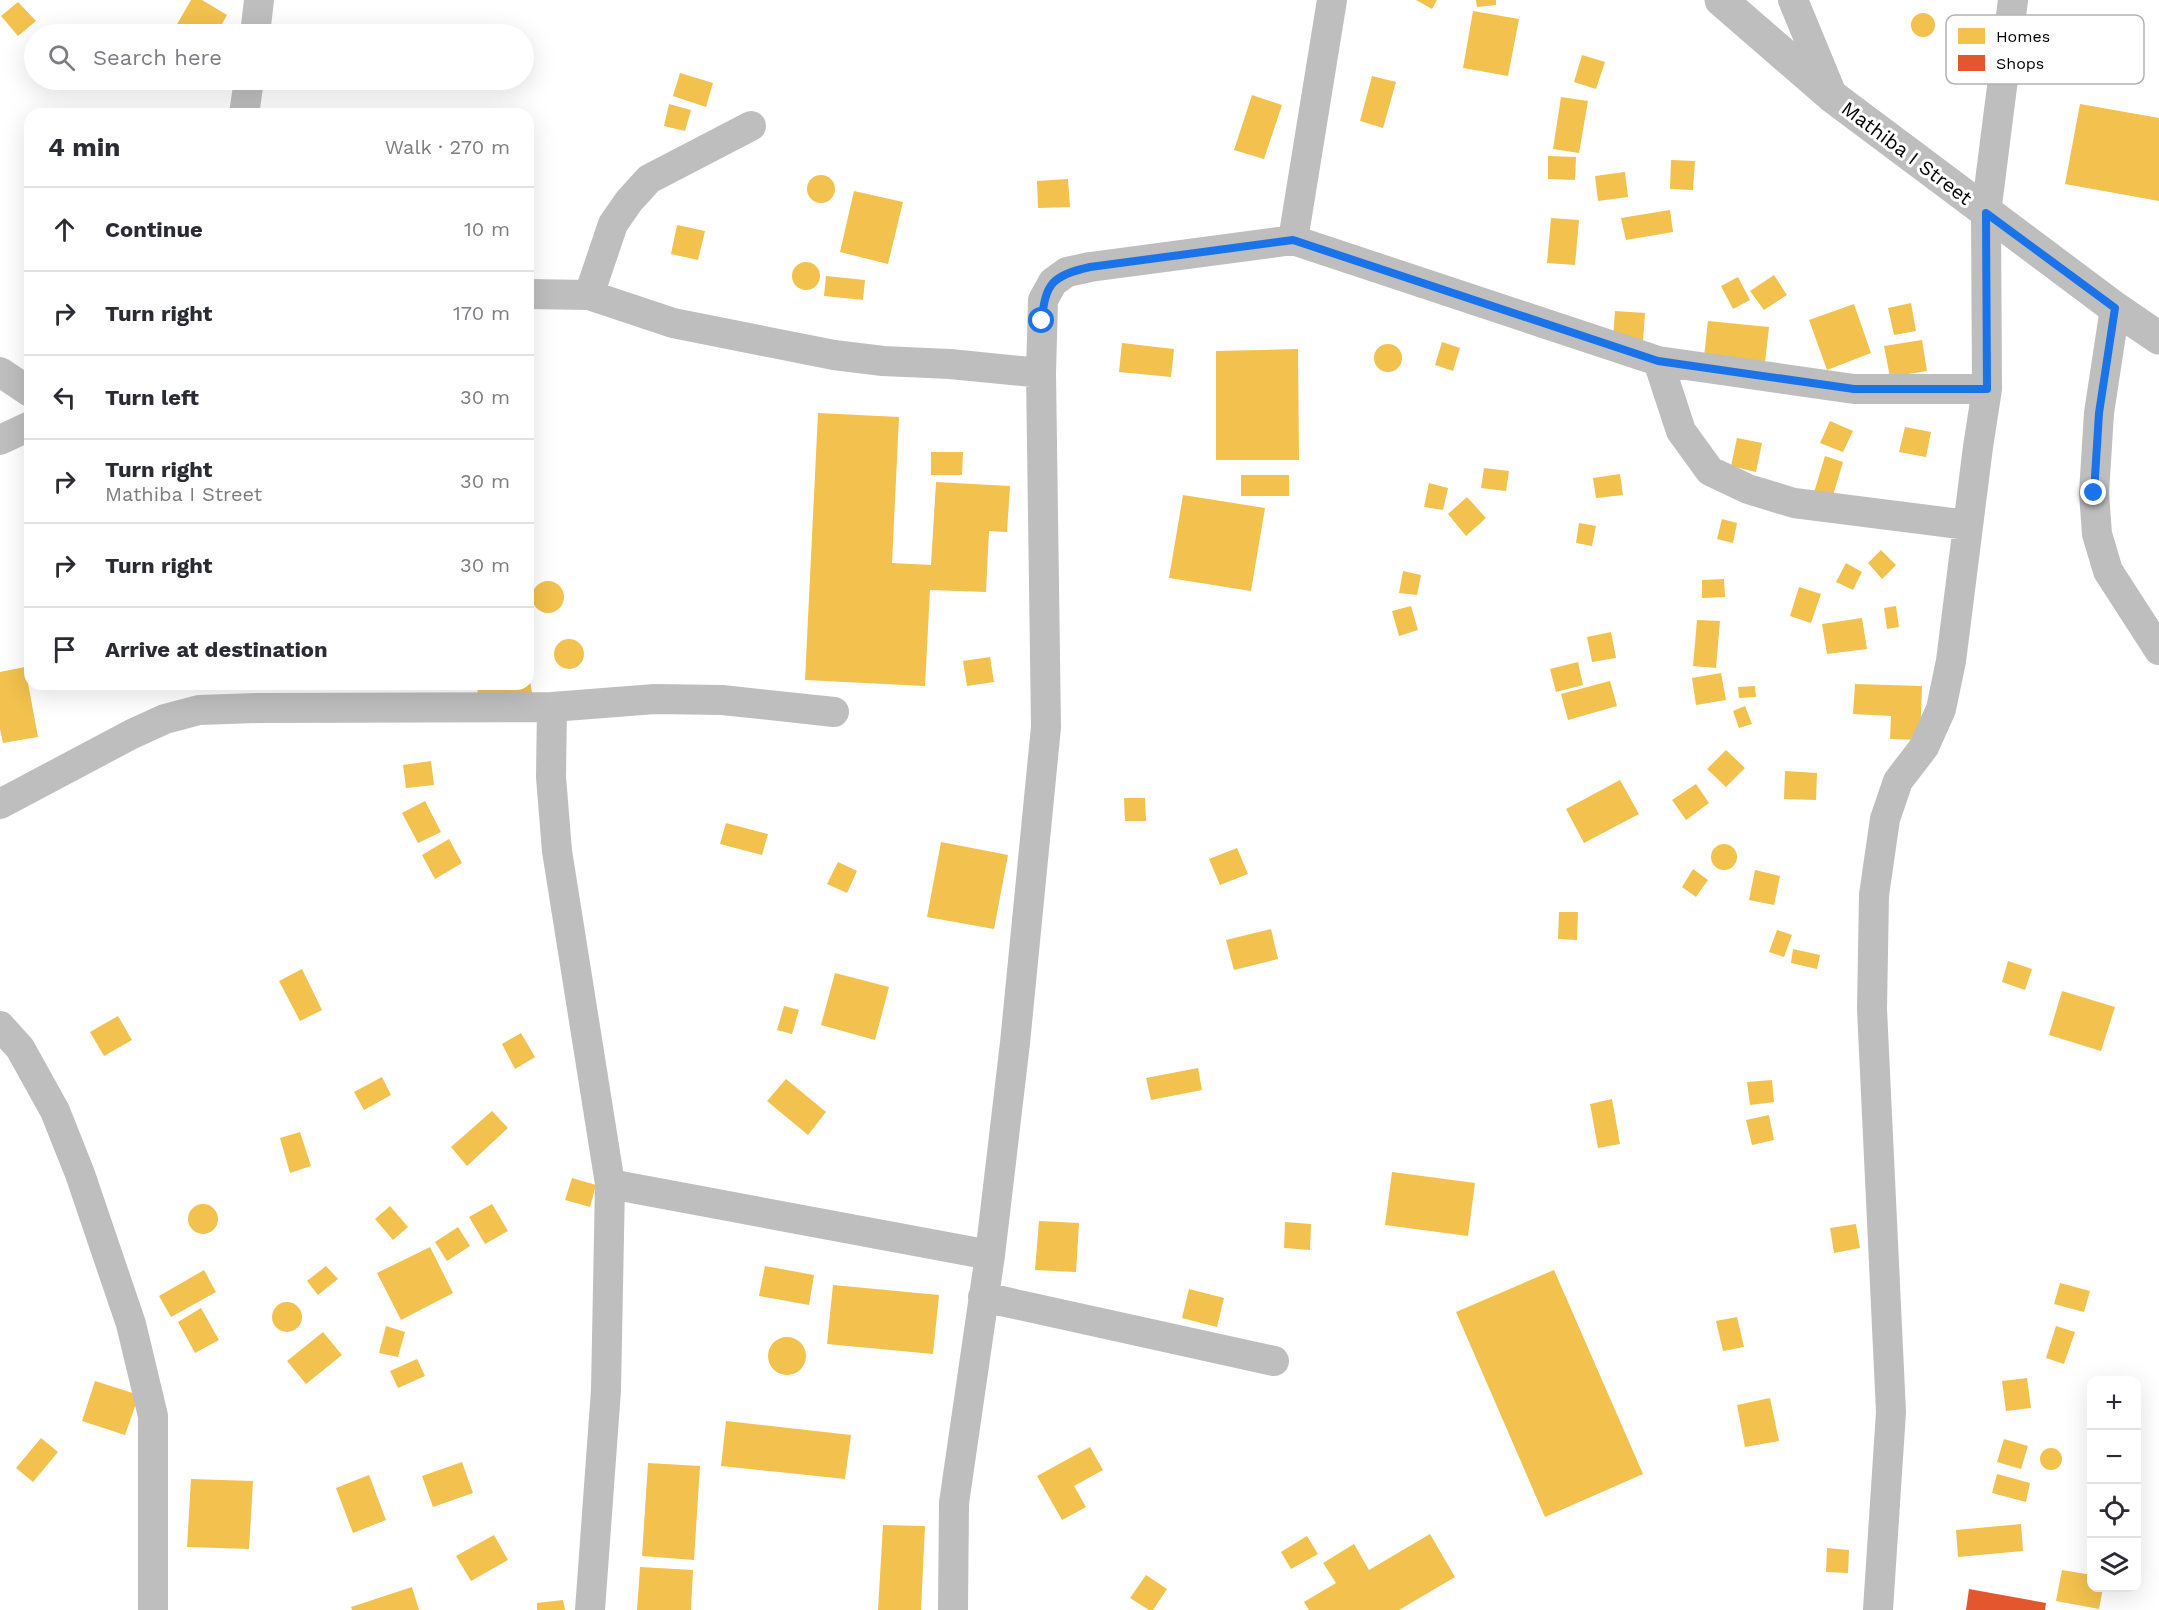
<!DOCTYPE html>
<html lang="en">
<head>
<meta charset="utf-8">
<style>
  body { margin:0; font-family:"Work Sans",sans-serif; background:#f2f2f3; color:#2b2b33 }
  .controls { position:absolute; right:18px; bottom:18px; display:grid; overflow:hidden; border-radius:12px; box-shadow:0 6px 24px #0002 }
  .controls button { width:54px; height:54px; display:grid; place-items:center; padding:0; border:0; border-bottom:2px solid #e1e1e2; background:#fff; color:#2b2b33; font:30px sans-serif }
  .stop { position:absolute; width:18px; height:18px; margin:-14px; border:4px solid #1a73e8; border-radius:50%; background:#fff }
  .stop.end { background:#1a73e8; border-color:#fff; box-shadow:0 2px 6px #0008 }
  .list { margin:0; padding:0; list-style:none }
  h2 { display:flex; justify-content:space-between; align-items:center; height:78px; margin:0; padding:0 24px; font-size:26px }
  h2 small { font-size:20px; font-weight:400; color:#7c7c81 }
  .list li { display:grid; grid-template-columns:39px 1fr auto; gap:18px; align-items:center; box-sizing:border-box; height:84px; padding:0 24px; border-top:2px solid #e1e1e2 }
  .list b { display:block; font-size:22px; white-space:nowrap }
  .list p { margin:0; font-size:20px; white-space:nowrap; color:#7c7c81 }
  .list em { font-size:20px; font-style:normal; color:#7c7c81 }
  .icon { flex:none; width:33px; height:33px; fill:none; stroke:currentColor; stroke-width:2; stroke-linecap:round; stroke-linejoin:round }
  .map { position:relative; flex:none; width:2159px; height:1610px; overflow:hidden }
  .search { position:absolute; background:#fff; box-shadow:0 6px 24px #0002; left:24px; top:24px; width:510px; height:66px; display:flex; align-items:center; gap:15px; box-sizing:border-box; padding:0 21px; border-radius:33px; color:#7c7c81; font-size:22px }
  .panel { position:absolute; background:#fff; box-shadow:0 6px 24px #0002; left:24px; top:108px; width:510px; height:582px; border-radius:18px }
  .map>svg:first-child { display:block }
  .homes { fill:#f2c14e }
  .shops { fill:#e4572e }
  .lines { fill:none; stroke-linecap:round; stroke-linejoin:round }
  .minor { stroke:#bebebe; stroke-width:30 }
  .tertiary { stroke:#bebebe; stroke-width:33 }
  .route { stroke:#1a73e8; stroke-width:8 }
  .labels { text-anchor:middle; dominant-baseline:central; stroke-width:6; stroke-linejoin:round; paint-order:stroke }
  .street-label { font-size:20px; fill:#000; stroke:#fff }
  .key { fill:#fff; stroke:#b2b2b2; stroke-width:1.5 }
  .key-label { font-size:16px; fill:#000 }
</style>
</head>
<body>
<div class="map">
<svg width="2159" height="1610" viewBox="0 0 2159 1610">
  <rect width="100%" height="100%" fill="#fff"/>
  <path class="homes" d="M191,0H202L227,15L216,34H189L176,26Z
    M1416,0H1437L1432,9Z
    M1476,0H1496V5L1477,7Z
    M18,2L36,21L18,36L1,16Z
    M1473,11L1519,19L1508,76L1463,68Z
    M1911 25a12 12 0 1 1 24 0a12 12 0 1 1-24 0Z
    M1582,55L1605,62L1596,89L1574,82Z
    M680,73L713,83L706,107L673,96Z
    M1372,76L1396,82L1383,128L1360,121Z
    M1252,95L1282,105L1264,159L1234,150Z
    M1561,97L1588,101L1579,153L1553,149Z
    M669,104L691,110L685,131L664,126Z
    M2080,104L2159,118V201L2065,184Z
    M1548,156L1576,157L1575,180L1548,179Z
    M1671,160L1695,161L1693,190L1670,189Z
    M1625,172L1628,197L1598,201L1595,176Z
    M807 189a14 14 0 1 1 28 0a14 14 0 1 1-28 0Z
    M1068,179L1070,207L1038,208L1037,181Z
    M854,191L903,202L888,264L840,252Z
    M1670,210L1673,232L1626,240L1621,218Z
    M1551,218L1579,220L1575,265L1547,263Z
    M677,225L705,231L698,260L671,254Z
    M792 276a14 14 0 1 1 28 0a14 14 0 1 1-28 0Z
    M1774,275L1787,295L1764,310L1750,291Z
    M826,276L865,280L863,300L824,296Z
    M1738,277L1750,300L1733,309L1721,286Z
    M1911,303L1916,331L1894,335L1888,308Z
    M1854,304L1871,353L1827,370L1809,320Z
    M1615,311L1645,313L1643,341L1613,339Z
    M1708,321L1769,327L1765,363L1704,357Z
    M1922,340L1927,371L1890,377L1884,346Z
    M1442,342L1460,348L1453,371L1435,365Z
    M1122,343L1174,349L1171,377L1119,372Z
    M1374 358a14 14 0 1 1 28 0a14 14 0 1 1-28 0Z
    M1298,349L1299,460H1216V351Z
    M818,413L899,417L892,563L931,565L936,482L1010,486L1007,532L989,531L986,592L930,590L925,686L805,680Z
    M1830,421L1853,431L1843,452L1820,443Z
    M1905,427L1931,432L1926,457L1899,452Z
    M1737,438L1762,443L1756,472L1731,466Z
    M931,452H963L962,475H931Z
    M1825,456L1843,462L1831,502L1813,496Z
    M1484,468L1509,471L1506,491L1481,488Z
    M1620,474L1623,495L1596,498L1593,478Z
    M1241,475H1289V496H1241Z
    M1429,483L1448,488L1443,510L1424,507Z
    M1183,495L1265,508L1251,591L1169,578Z
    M1467,497L1486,518L1466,536L1448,514Z
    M1722,519L1737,523L1733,543L1717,539Z
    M1579,523L1596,526L1592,546L1576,543Z
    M1881,550L1896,565L1882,579L1868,563Z
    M1846,563L1862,572L1853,590L1836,582Z
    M1403,571L1421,575L1417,595L1399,593Z
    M1724,579L1725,597L1702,598V580Z
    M532 597a16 16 0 1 1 32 0a16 16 0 1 1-32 0Z
    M1799,587L1821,594L1811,623L1790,616Z
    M1411,606L1418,630L1399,636L1392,611Z
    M1896,606L1899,627L1887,629L1884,608Z
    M1862,618L1867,649L1827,654L1822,624Z
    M1697,620L1720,621L1716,668L1693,666Z
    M1611,632L1616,658L1592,662L1587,637Z
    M554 654a15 15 0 1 1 30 0a15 15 0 1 1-30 0Z
    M990,657L994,682L967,686L963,661Z
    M1578,662L1583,685L1556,692L1550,669Z
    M25,667L38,737L3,743L0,729V672Z
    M528,670L533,698L477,701L478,684H528Z
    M1721,673L1726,700L1696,705L1692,678Z
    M1610,681L1617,706L1568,720L1561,694Z
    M1855,684L1922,686L1920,740L1890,739L1891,716L1853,714Z
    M1755,686L1756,697L1739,698L1738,687Z
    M1745,706L1752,724L1739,728L1733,711Z
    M1726,750L1745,768L1726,787L1707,769Z
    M431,761L434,785L406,788L403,765Z
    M1785,771L1817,773L1816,800L1784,799Z
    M1620,780L1639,814L1584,843L1566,809Z
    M1696,784L1709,803L1686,820L1672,800Z
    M1124,798H1145L1146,821H1125Z
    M425,801L441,832L418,843L402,813Z
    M726,823L768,834L762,855L720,844Z
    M449,839L462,863L435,879L422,855Z
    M941,842L1008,855L994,929L927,917Z
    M1711 857a13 13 0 1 1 26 0a13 13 0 1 1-26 0Z
    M1237,848L1248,874L1220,885L1209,859Z
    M838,862L857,871L847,893L827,884Z
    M1693,869L1708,880L1696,897L1682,887Z
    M1755,870L1780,876L1774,905L1749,900Z
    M1559,912H1578L1577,940L1558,939Z
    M1271,929L1278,959L1234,970L1226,940Z
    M1777,930L1792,935L1784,957L1769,952Z
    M1793,949L1820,955L1817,969L1791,963Z
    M2008,961L2032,969L2025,990L2002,982Z
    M302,969L322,1010L300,1021L279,981Z
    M835,973L889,987L875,1040L821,1025Z
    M2062,991L2115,1007L2101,1051L2049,1035Z
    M784,1006L799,1010L792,1034L777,1030Z
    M118,1016L132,1040L104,1056L90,1032Z
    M521,1033L535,1057L515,1069L502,1044Z
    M1198,1068L1202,1090L1151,1100L1146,1078Z
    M382,1077L391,1095L364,1110L354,1092Z
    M786,1079L826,1112L808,1135L767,1101Z
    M1772,1080L1774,1102L1750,1105L1747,1082Z
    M1612,1099L1620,1144L1598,1148L1590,1104Z
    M492,1111L508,1128L467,1166L451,1147Z
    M1769,1115L1774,1140L1752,1145L1746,1120Z
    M300,1132L311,1166L290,1173L280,1138Z
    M1392,1172L1475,1183L1468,1236L1385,1225Z
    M572,1178L596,1185L590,1207L565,1200Z
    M492,1204L508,1231L485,1244L469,1217Z
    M188 1219a15 15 0 1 1 30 0a15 15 0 1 1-30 0Z
    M390,1206L408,1227L393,1240L375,1219Z
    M1039,1221L1079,1223L1076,1272L1035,1270Z
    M1285,1222L1311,1224L1310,1250L1284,1248Z
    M1856,1224L1860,1248L1834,1253L1830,1228Z
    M458,1227L470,1246L447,1261L435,1242Z
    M430,1247L453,1293L401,1320L377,1273Z
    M326,1266L338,1279L318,1295L307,1281Z
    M765,1266L814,1275L809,1305L759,1296Z
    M204,1270L216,1292L171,1317L159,1296Z
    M1554,1270L1643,1474L1545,1517L1456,1312Z
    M2060,1283L2090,1291L2084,1312L2054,1304Z
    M833,1285L939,1295L933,1354L827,1344Z
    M1189,1289L1224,1298L1217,1327L1182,1318Z
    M272 1317a15 15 0 1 1 30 0a15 15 0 1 1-30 0Z
    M201,1308L219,1340L195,1353L178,1322Z
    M1737,1317L1744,1347L1723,1351L1716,1321Z
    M386,1326L405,1332L398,1357L379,1353Z
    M2056,1326L2075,1332L2064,1364L2046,1358Z
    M323,1332L342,1355L306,1384L287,1361Z
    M768 1356a19 19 0 1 1 38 0a19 19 0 1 1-38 0Z
    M417,1359L425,1376L398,1388L390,1371Z
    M2027,1378L2031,1408L2006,1411L2002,1381Z
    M95,1381L139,1395L125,1435L82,1421Z
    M1770,1398L1779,1441L1745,1447L1737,1405Z
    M726,1421L851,1435L845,1479L721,1466Z
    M41,1438L58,1452L33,1482L16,1468Z
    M2004,1439L2028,1446L2021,1469L1997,1462Z
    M1090,1447L1103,1470L1074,1486L1086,1507L1062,1520L1037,1476Z
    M2040 1459a11 11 0 1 1 22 0a11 11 0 1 1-22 0Z
    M462,1462L473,1493L433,1507L422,1476Z
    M648,1463L700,1466L694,1560L642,1556Z
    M1997,1474L2030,1483L2026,1502L1992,1493Z
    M369,1475L386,1520L353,1533L336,1488Z
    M191,1479L253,1481L249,1549L187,1547Z
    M2021,1524L2023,1551L1958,1557L1956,1530Z
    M883,1525L925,1526L921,1610H878Z
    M1430,1534L1455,1577L1399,1610H1309L1304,1602L1336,1583L1323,1563L1354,1544L1369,1570Z
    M494,1535L508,1560L471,1581L456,1556Z
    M1307,1536L1318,1554L1291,1569L1281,1552Z
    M1827,1548L1849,1550L1848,1573L1826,1572Z
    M640,1567L693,1570L691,1610H637Z
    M2062,1570L2092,1575V1588H2103L2099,1609L2056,1601Z
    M1146,1575L1167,1589L1153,1610H1149L1130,1598Z
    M412,1587L419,1610H352L351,1607Z
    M563,1600L565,1610H537V1603Z"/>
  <path class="shops" d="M1969,1589L2046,1603L2045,1610H1966Z"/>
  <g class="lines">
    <path class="minor" d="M1793,0L1833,97
      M255,34L259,0
      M244,114L249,80
      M1293,240L1332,0
      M528,294L589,295L673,323L834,355L883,361L950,364L1041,373
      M589,295L613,224L629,201L649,179L751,126
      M2115,308L2099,413L2094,493L2097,534L2108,571L2159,650
      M1658,361L1681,431L1710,471L1748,489L1794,503L1968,525
      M0,372L30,392
      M0,440L30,426
      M552,707L551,777L557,851L610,1184L606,1390L590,1610
      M0,804L132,734L165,719L199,710L258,708L552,707L655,699L722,700L834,712
      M0,1026L20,1048L55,1111L80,1174L131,1324L153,1416V1610
      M610,1184L990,1255
      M983,1297L1274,1361
      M953,1610L954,1503L990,1255L1015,1043L1046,727L1041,373L1043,300L1053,282L1067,272L1090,267L1293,240L1658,361L1854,389H1987
      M1878,1610L1891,1412L1872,1009L1874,895L1885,819L1898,781L1924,747L1941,709L1951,661L1978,447L1987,389L1986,213L2013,0"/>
    <path class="tertiary" d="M1721,0L1833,97L2115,308L2159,338"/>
  </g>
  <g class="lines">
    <path class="route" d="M1042,321C1044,283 1054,275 1090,267L1293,240L1658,361L1854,389H1987L1986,213L2115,308L2099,413L2094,493"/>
  </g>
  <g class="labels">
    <g class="street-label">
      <text transform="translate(1907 153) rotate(37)">Mathiba I Street</text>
    </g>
  </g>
  <rect x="1946" y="15" width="198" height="69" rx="9" class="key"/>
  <rect x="1958" y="28" width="27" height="16" fill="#f2c14e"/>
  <rect x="1958" y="55" width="27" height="16" fill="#e4572e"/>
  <g class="key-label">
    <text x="1996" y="42">Homes</text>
    <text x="1996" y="69">Shops</text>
  </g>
</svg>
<div class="controls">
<button>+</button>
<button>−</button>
<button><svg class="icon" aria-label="locate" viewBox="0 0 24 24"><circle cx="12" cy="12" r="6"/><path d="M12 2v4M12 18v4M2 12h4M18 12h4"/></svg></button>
<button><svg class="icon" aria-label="layers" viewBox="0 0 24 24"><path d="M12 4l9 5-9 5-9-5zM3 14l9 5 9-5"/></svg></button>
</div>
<div class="stop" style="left:1042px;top:321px"></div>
<div class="stop end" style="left:2094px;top:493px"></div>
<div class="search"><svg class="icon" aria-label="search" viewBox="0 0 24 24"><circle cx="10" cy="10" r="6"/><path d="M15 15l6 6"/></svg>Search here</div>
<section class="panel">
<h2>4 min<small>Walk · 270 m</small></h2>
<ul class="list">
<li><svg class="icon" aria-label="ahead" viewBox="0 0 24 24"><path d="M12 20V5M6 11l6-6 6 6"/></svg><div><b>Continue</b></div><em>10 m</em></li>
<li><svg class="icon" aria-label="right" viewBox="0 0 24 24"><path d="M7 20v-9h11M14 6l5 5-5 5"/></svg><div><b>Turn right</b></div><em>170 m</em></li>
<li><svg class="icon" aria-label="left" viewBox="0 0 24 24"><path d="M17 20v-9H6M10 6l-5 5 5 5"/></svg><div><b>Turn left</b></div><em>30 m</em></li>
<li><svg class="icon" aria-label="right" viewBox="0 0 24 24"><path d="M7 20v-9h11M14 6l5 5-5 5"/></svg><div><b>Turn right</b><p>Mathiba I Street</p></div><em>30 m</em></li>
<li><svg class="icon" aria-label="right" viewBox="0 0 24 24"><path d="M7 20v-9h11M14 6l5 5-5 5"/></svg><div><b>Turn right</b></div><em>30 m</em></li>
<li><svg class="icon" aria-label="arrive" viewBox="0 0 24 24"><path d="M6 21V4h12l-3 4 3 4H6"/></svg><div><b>Arrive at destination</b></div></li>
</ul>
</section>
</div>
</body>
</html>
